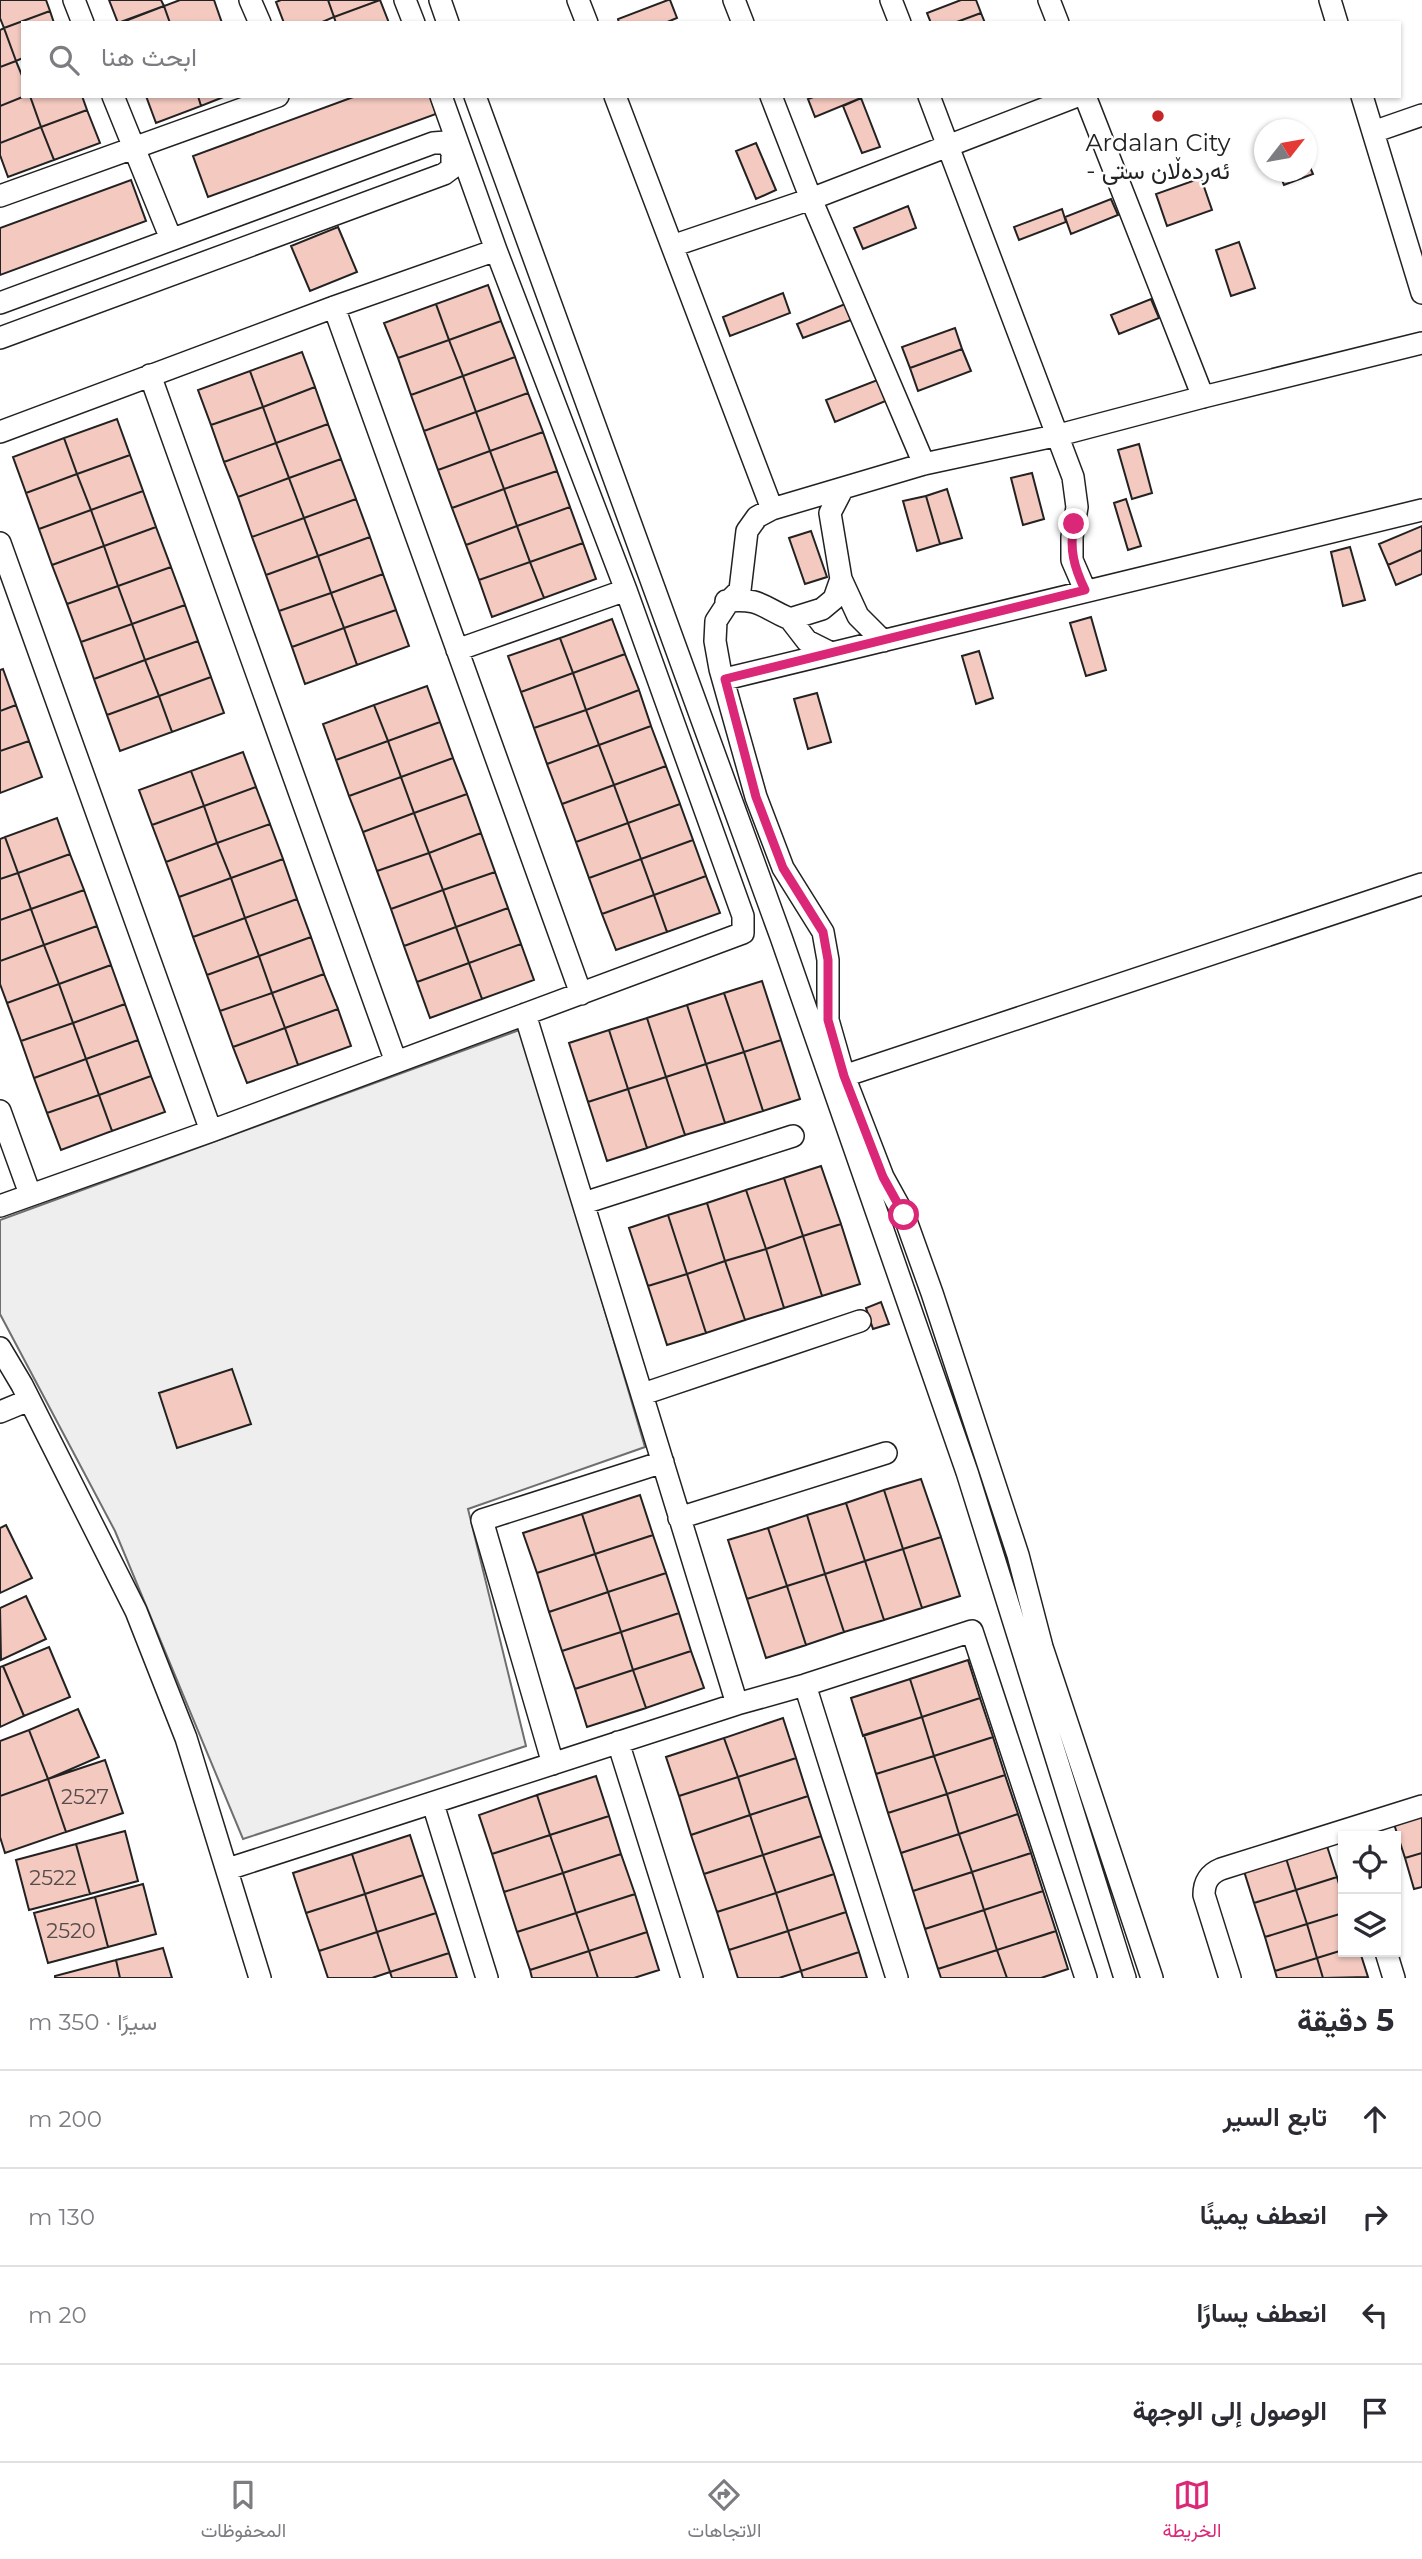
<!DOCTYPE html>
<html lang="ar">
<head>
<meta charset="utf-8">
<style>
  body { margin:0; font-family:Montserrat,Vazirmatn,sans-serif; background:#f7f7f7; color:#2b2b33; direction:rtl }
  .controls { position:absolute; right:21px; bottom:21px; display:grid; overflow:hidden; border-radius:0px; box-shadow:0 2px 5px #0004 }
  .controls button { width:63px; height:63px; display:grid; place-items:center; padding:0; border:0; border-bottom:2px solid #e1e1e2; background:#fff; color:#2b2b33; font:35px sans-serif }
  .compass { position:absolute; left:1254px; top:119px; width:63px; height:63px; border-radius:50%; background:#fff; box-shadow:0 2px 5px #0004; rotate:59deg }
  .stop { position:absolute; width:21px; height:21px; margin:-16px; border:5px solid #db2777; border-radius:50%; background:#fff }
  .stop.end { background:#db2777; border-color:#fff; box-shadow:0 2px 7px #0008 }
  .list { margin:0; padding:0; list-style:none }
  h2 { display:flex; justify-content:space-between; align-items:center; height:91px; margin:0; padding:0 28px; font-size:30px }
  h2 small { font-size:23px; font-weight:400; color:#7c7c81 }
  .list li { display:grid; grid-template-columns:46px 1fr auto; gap:21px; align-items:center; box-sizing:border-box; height:98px; padding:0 28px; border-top:2px solid #e1e1e2 }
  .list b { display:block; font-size:26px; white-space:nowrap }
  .list em { font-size:23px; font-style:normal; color:#7c7c81 }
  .icon { flex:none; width:38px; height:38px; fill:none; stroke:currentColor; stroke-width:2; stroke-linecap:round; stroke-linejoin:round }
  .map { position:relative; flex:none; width:1422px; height:1978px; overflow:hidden; direction:ltr }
  .search { position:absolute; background:#fff; box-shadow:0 2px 5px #0004; left:21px; right:21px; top:21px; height:77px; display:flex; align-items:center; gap:18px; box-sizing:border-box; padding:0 24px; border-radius:0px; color:#7c7c81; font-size:26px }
  .sheet { height:483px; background:#fff }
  nav { display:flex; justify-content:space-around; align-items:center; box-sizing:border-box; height:98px; border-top:2px solid #e1e1e2; background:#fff; font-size:19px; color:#7c7c81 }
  nav a { display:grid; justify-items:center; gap:4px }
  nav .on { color:#db2777 }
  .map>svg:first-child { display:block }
  .green { fill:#eee; stroke:#6f6f6f; stroke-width:2 }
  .building { fill:#f3c9c0; stroke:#222; stroke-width:2 }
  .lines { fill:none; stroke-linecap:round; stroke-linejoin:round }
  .minor-casing { stroke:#222; stroke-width:24 }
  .minor { stroke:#fff; stroke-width:21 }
  .route { stroke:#db2777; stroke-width:9 }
  .poi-dot { fill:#c62828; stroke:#fff; stroke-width:2.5 }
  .labels { text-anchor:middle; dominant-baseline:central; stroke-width:5; stroke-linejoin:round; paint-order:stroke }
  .number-label { font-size:21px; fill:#564c4a }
  .poi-label { font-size:24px; fill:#222; stroke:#fff }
</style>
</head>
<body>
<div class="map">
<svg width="1422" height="1978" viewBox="0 0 1422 1978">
  <rect width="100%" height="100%" fill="#fff"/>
  <path class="green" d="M522,1029L645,1447L468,1509L526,1746L243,1839L115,1531L0,1314V1220Z"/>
  <path class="building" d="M0,0H46L50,11L4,28L0,18Z
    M109,0H161L164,6L118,23Z
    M180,0H214L222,23H170L164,6Z
    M281,0H328L334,17L320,23H284L276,2Z
    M328,0H380L334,17Z
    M380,0L389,23H336L334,17Z
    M668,0H670L677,18L665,23H619L618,19Z
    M961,0H976L981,13L954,23H931L927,13Z
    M164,6L170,23H120Z
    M50,11L54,23H23V58L16,61L4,28Z
    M981,13L985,23H954Z
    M4,28L16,61L0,67V30Z
    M16,61L23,78V96H25L0,106V67Z
    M25,96H30L41,127L0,143V106Z
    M30,96H82L87,110L41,127Z
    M146,96H198L201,106L156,123Z
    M198,96H226L201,106Z
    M356,96H430L436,114L208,197L193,156Z
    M816,96H860L861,98L815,117L808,99Z
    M861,98L880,147L862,153L843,106Z
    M87,110L100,143L54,160L41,127Z
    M41,127L54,160L8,177L0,155V143Z
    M756,143L776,190L756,199L736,151Z
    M1306,158L1313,174L1284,185L1279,172H1306Z
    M1201,178L1212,210L1167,226L1156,194Z
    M131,180L146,221L0,275V228Z
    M1111,199L1118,215L1071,234L1065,217Z
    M908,206L916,228L863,249L854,228Z
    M1062,209L1066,222L1019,240L1014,227Z
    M338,227L357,272L310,291L291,246Z
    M1239,242L1255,288L1231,296L1216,250Z
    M488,285L501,321L449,340L436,304Z
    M783,293L790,313L730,336L723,317Z
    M1151,299L1159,318L1119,334L1111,315Z
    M436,304L449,340L398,358L384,323Z
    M845,304L851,320L803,338L797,324Z
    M501,321L515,357L463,376L449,340Z
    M955,328L962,349L910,368L902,347Z
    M449,340L463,376L411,395L398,358Z
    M962,349L971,371L918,391L910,368Z
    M302,352L315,387L263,407L250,371Z
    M515,357L528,393L476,412L463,376Z
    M250,371L263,407L211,425L198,390Z
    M463,376L476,412L424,431L411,395Z
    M880,379L888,400L835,422L826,400Z
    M315,387L328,424L276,443L263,407Z
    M528,393L543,432L490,451L476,412Z
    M263,407L276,443L224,462L211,425Z
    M476,412L490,451L438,470L424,431Z
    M117,419L130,455L77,474L64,438Z
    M328,424L341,459L289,478L276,443Z
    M543,432L557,471L504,489L490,451Z
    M64,438L77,474L26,493L13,457Z
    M276,443L289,478L238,497L224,462Z
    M1139,444L1152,493L1132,499L1118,450Z
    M490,451L504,489L452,508L438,470Z
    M130,455L143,491L91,510L77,474Z
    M341,459L356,499L304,518L289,478Z
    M557,471L570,507L517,526L504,489Z
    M1032,473L1044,519L1023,525L1011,478Z
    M77,474L91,510L39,529L26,493Z
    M289,478L304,518L252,537L238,497Z
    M504,489L517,526L466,545L452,508Z
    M947,489L962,538L940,544L926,496Z
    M143,491L156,527L104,546L91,510Z
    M926,496L940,544L917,551L903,501Z
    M356,499L370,537L318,556L304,518Z
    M1126,499L1141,546L1128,550L1114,503Z
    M570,507L583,543L530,562L517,526Z
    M91,510L104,546L52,565L39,529Z
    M304,518L318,556L266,575L252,537Z
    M517,526L530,562L479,580L466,545Z
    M1422,526V550L1388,565L1379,544Z
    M156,527L171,567L118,586L104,546Z
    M811,531L827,577L805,584L789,538Z
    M370,537L383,574L331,593L318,556Z
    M583,543L596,579L544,598L530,562Z
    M104,546L118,586L67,604L52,565Z
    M1350,547L1365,600L1343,606L1331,552Z
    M1422,550V574L1396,585L1388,565Z
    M318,556L331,593L279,611L266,575Z
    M530,562L544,598L492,617L479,580Z
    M171,567L185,605L132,624L118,586Z
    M383,574L396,610L344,628L331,593Z
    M118,586L132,624L81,642L67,604Z
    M331,593L344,628L292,647L279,611Z
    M185,605L198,641L145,660L132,624Z
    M396,610L409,646L357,665L344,628Z
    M1091,617L1106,670L1086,676L1070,623Z
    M612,619L625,654L573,673L560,638Z
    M132,624L145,660L94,679L81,642Z
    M344,628L357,665L305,684L292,647Z
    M560,638L573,673L521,692L508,656Z
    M198,641L211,677L159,696L145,660Z
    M979,651L993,698L976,704L962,656Z
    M625,654L639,690L586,710L573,673Z
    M145,660L159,696L107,715L94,679Z
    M3,669L16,705L0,711V670Z
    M573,673L586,710L534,728L521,692Z
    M211,677L224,713L172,732L159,696Z
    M427,686L440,722L388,741L374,705Z
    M639,690L651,726L599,745L586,710Z
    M817,693L831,742L808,749L794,699Z
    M159,696L172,732L120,751L107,715Z
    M16,705L29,741L0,751V711Z
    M374,705L388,741L336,760L323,724Z
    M586,710L599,745L547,764L534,728Z
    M440,722L453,758L401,777L388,741Z
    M651,726L666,766L614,785L599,745Z
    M29,741L42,777L0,793V751Z
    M388,741L401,777L349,796L336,760Z
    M599,745L614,785L562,804L547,764Z
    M243,752L256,787L204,806L191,771Z
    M453,758L467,794L414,813L401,777Z
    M666,766L680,804L628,823L614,785Z
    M191,771L204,806L152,825L139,790Z
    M401,777L414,813L363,832L349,796Z
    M614,785L628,823L576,842L562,804Z
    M256,787L270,824L217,843L204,806Z
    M467,794L481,833L429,853L414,813Z
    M680,804L693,840L641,859L628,823Z
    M204,806L217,843L166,862L152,825Z
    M414,813L429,853L377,871L363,832Z
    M57,818L70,854L18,873L5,837Z
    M628,823L641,859L589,878L576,842Z
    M270,824L283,859L231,878L217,843Z
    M481,833L495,872L443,890L429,853Z
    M5,837L18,873L0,879V839Z
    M693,840L706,876L654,895L641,859Z
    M217,843L231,878L179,897L166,862Z
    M429,853L443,890L391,909L377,871Z
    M70,854L84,890L31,909L18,873Z
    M283,859L297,899L245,918L231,878Z
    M641,859L654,895L602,914L589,878Z
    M495,872L508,908L456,927L443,890Z
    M18,873L31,909L0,920V879Z
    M706,876L720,913L667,932L654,895Z
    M231,878L245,918L193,937L179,897Z
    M84,890L97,926L44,945L31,909Z
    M443,890L456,927L404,946L391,909Z
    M654,895L667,932L616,950L602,914Z
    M297,899L311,937L259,956L245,918Z
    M508,908L521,944L469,963L456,927Z
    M31,909L44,945L0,961V920Z
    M245,918L259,956L207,975L193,937Z
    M97,926L111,965L59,984L44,945Z
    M456,927L469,963L417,982L404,946Z
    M311,937L324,974L272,993L259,956Z
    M521,944L534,980L482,999L469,963Z
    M44,945L59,984L7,1003L0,984V961Z
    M259,956L272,993L220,1011L207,975Z
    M469,963L482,999L430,1018L417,982Z
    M111,965L125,1004L73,1023L59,984Z
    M324,974L338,1009L285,1028L272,993Z
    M762,981L781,1040L744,1052L724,993Z
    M59,984L73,1023L21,1041L7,1003Z
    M272,993L285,1028L233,1047L220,1011Z
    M724,993L744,1052L706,1064L687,1005Z
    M125,1004L138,1040L86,1059L73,1023Z
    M687,1005L706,1064L666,1077L647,1018Z
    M338,1009L351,1046L298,1065L285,1028Z
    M647,1018L666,1077L628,1089L609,1030Z
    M73,1023L86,1059L34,1078L21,1041Z
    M285,1028L298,1065L247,1083L233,1047Z
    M609,1030L628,1089L588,1102L569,1043Z
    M138,1040L151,1076L99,1095L86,1059Z
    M781,1040L800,1099L763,1111L744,1052Z
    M744,1052L763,1111L725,1123L706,1064Z
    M86,1059L99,1095L47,1113L34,1078Z
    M706,1064L725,1123L685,1135L666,1077Z
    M151,1076L165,1112L112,1131L99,1095Z
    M666,1077L685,1135L647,1148L628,1089Z
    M628,1089L647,1148L607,1161L588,1102Z
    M99,1095L112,1131L61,1150L47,1113Z
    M821,1166L841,1224L803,1236L784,1178Z
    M784,1178L803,1236L766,1249L746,1190Z
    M746,1190L766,1249L725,1261L707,1203Z
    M707,1203L725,1261L687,1274L668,1215Z
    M668,1215L687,1274L648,1286L629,1228Z
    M841,1224L860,1284L822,1296L803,1236Z
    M803,1236L822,1296L784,1308L766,1249Z
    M766,1249L784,1308L745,1320L725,1261Z
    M725,1261L745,1320L706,1333L687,1274Z
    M687,1274L706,1333L667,1345L648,1286Z
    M881,1302L889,1324L873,1329L866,1308Z
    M232,1369L251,1424L177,1448L159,1393Z
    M921,1479L941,1537L903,1549L884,1490Z
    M884,1490L903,1549L865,1561L846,1503Z
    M640,1495L653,1535L595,1554L582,1514Z
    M846,1503L865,1561L825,1574L807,1515Z
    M582,1514L595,1554L537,1573L523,1533Z
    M807,1515L825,1574L787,1586L768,1528Z
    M6,1525L32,1578L0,1593V1528Z
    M768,1528L787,1586L747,1599L728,1540Z
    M653,1535L666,1573L608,1592L595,1554Z
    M941,1537L960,1596L922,1608L903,1549Z
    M903,1549L922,1608L884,1620L865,1561Z
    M595,1554L608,1592L549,1612L537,1573Z
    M865,1561L884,1620L844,1632L825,1574Z
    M666,1573L679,1613L621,1632L608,1592Z
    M825,1574L844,1632L806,1645L787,1586Z
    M787,1586L806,1645L766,1658L747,1599Z
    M608,1592L621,1632L562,1651L549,1612Z
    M26,1596L46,1639L1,1660L0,1608Z
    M679,1613L691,1651L633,1670L621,1632Z
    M621,1632L633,1670L575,1689L562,1651Z
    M49,1647L70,1697L24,1716L3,1666Z
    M691,1651L704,1688L646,1708L633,1670Z
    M968,1660L980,1698L922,1717L910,1679Z
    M3,1666L24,1716L0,1727V1667Z
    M633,1670L646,1708L587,1727L575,1689Z
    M910,1679L922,1717L863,1736L851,1698Z
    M980,1698L993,1737L934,1756L922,1717Z
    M78,1709L99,1757L48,1779L29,1730Z
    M922,1717L934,1756L876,1774L864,1735Z
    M783,1718L796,1758L738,1777L724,1738Z
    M29,1730L48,1779L0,1796V1741Z
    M993,1737L1005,1775L947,1794L934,1756Z
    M724,1738L738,1777L679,1796L666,1757Z
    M934,1756L947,1794L888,1813L876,1774Z
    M796,1758L808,1796L750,1815L738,1777Z
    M105,1760L123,1813L66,1832L48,1779Z
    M1005,1775L1018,1814L959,1834L947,1794Z
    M596,1776L609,1816L550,1835L537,1795Z
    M738,1777L750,1815L691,1835L679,1796Z
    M48,1779L66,1832L5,1853L0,1837V1796Z
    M947,1794L959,1834L901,1853L888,1813Z
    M537,1795L550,1835L492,1854L479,1815Z
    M808,1796L821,1836L763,1855L750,1815Z
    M1018,1814L1031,1853L972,1872L959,1834Z
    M750,1815L763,1855L704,1874L691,1835Z
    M1422,1815V1853L1405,1858L1394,1824Z
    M609,1816L621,1854L563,1873L550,1835Z
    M125,1831L138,1881L90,1894L76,1844Z
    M959,1834L972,1872L913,1891L901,1853Z
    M410,1835L423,1875L365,1894L352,1854Z
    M550,1835L563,1873L504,1892L492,1854Z
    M821,1836L834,1874L776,1893L763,1855Z
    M1326,1843L1337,1877L1296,1890L1285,1855Z
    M76,1844L90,1894L29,1910L16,1860Z
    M1031,1853L1043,1891L984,1910L972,1872Z
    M1422,1853V1887L1414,1889L1405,1858Z
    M352,1854L365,1894L306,1913L293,1873Z
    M621,1854L635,1894L576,1913L563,1873Z
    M763,1855L776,1893L717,1912L704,1874Z
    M1285,1855L1296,1890L1254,1903L1243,1868Z
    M972,1872L984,1910L925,1929L913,1891Z
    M563,1873L576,1913L517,1932L504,1892Z
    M834,1874L846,1912L788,1931L776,1893Z
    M423,1875L436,1913L377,1932L365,1894Z
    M1337,1877L1343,1898V1913L1307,1924L1296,1890Z
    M143,1884L156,1934L108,1947L95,1897Z
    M1296,1890L1307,1924L1265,1937L1254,1903Z
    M1043,1891L1056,1931L997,1950L984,1910Z
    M776,1893L788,1931L729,1950L717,1912Z
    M365,1894L377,1932L319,1951L306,1913Z
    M635,1894L647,1932L589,1951L576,1913Z
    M95,1897L108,1947L48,1963L34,1913Z
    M984,1910L997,1950L938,1969L925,1929Z
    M846,1912L859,1952L801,1971L788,1931Z
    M436,1913L449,1953L390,1972L377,1932Z
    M576,1913L589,1951L530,1970L517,1932Z
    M1343,1913V1950L1317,1958L1307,1924Z
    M1307,1924L1317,1958L1275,1971L1265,1937Z
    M788,1931L801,1971L779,1978H738L729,1950Z
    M1056,1931L1068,1969L1041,1978H1007L997,1950Z
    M377,1932L390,1972L372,1978H328L319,1951Z
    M647,1932L659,1970L634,1978H598L589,1951Z
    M163,1948L172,1978H120L116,1960Z
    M997,1950L1007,1978H941L938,1969Z
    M1343,1950L1360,1952L1368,1977L1323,1978L1317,1958Z
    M589,1951L598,1978H532L530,1970Z
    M859,1952L867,1978H803L801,1971Z
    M449,1953L457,1978H392L390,1972Z
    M1317,1958L1323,1978H1277L1275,1971Z
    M116,1960L120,1978H55V1976Z"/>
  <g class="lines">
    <g class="minor-casing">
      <path id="minor" d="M74,0L83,23
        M250,0L260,23
        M405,0L414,23
        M440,0L448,23
        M578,0L587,23
        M734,0L743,23
        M891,0L900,23
        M1049,0L1058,23
        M1330,0L1337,23
        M113,96L171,239
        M475,96L781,937L967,1472L1125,1978
        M615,96L772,509
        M771,96L811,199L924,464
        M929,96L1073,477L1077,507L1072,537V560L1085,590
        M1085,96L1203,397
        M1362,96L1422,293
        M1373,132L1422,115
        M0,196L278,96
        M672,246L811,199L1077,96
        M0,303L433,143L446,142L452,152V168L444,174L0,338
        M334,307L581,994
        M150,375L396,1062
        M0,432L334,307L496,250L441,96
        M0,543L211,1131
        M841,579L858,616L883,641
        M726,601C761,598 760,606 790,619L822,609L834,599L841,579L830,513L843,488
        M790,619L807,641L831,653
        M457,650L626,590
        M725,679L1422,510
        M525,1014L737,1704
        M844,1076L1422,884
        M0,1111L30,1194
        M584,1203L793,1136
        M0,1206L211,1131L743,933V916L626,590L496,250
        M0,1348L22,1385L136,1611L186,1738L260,1978
        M643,1394L860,1321
        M0,1412L29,1400
        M679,1518L886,1453
        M805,1685L897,1978
        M618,1742L692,1978
        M553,1764L482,1520L663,1462
        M433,1804L487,1978
        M228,1869L737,1704L805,1685L972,1631L1086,1978
        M1386,1952L1394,1978
        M1152,1978L1042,1647L1018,1555L932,1293L904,1215L883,1177L844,1076L828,1020V960L823,932L783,868L756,797L720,669L715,641L716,621L729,601L740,590L747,531L757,517L772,509L924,464L1059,435L1203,397L1422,343
        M1230,1978L1204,1895C1204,1882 1209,1874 1221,1869L1422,1806"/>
    </g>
    <use href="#minor" class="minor"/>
  </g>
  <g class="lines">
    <path class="route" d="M904,1215L883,1177L844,1076L828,1020V960L823,932L783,868L756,797L725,679L1085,590C1074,567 1069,549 1074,524"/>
  </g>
  <circle class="poi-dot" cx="1158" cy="116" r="7"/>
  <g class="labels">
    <g class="number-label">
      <text x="85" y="1796">2527</text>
      <text x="53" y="1877">2522</text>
      <text x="71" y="1930">2520</text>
    </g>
    <g class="poi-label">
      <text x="1158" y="142">Ardalan City<tspan x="1158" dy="28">- ئەردەڵان ستی</tspan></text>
    </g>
  </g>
</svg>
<div class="controls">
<button><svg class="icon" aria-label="locate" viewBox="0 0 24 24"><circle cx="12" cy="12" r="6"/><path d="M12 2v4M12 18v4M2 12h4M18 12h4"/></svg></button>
<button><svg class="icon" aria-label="layers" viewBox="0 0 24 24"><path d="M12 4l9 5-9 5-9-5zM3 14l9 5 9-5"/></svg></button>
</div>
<svg class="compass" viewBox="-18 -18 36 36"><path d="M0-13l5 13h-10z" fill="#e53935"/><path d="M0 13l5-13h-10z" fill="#7c7c81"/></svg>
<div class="stop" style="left:904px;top:1215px"></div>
<div class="stop end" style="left:1074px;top:524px"></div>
<div class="search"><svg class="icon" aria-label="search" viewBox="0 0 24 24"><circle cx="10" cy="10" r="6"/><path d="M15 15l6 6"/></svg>ابحث هنا</div>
</div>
<section class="sheet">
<h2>5 دقيقة<small>سيرًا · 350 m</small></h2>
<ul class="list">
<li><svg class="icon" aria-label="ahead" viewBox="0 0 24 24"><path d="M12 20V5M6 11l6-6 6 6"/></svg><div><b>تابع السير</b></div><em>200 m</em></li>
<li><svg class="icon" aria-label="right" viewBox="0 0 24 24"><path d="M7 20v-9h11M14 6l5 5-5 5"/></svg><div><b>انعطف يمينًا</b></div><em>130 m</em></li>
<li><svg class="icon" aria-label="left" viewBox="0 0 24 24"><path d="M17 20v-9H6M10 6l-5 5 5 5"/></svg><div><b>انعطف يسارًا</b></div><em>20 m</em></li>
<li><svg class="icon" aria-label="arrive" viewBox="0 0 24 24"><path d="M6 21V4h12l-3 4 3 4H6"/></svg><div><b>الوصول إلى الوجهة</b></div></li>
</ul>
</section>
<nav>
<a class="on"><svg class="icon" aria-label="map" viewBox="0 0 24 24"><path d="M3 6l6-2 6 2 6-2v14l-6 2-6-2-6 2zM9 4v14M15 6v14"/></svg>الخريطة</a>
<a><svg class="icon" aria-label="directions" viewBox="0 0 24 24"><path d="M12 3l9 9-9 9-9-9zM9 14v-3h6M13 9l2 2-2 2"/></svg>الاتجاهات</a>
<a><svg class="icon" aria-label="saved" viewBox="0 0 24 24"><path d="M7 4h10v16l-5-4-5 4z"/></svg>المحفوظات</a>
</nav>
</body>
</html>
